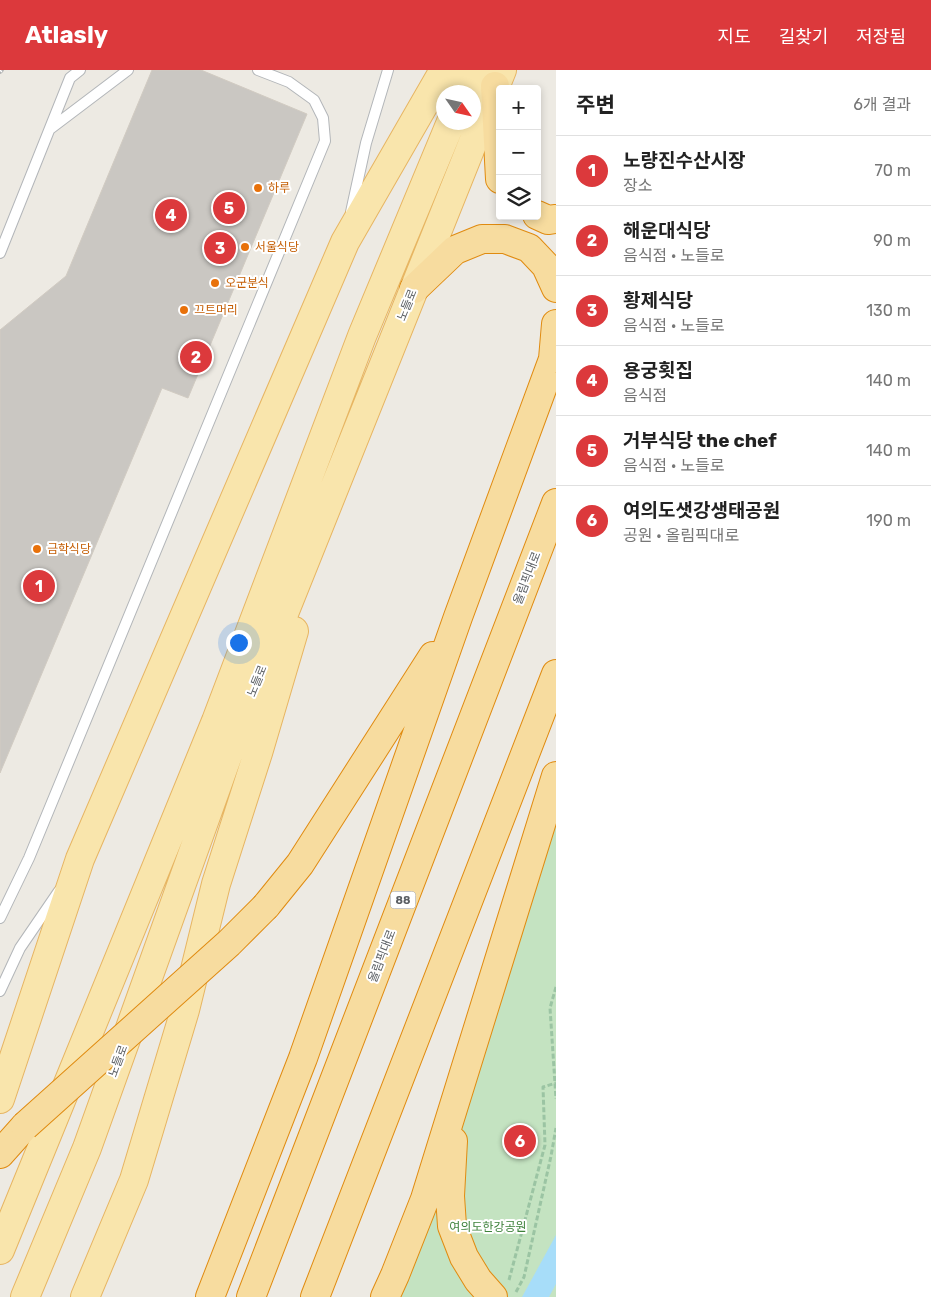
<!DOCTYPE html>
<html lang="ko">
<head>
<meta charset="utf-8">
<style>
  body { margin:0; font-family:Rubik,"Noto Sans KR",sans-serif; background:#f6f6f6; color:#222 }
  .controls { position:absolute; right:15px; top:15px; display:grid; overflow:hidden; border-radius:5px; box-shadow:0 2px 8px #0003 }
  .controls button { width:45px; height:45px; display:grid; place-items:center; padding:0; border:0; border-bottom:1px solid #e0e0e0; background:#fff; color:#222; font:25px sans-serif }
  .compass { position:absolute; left:436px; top:15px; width:45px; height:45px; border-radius:50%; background:#fff; box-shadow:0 2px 8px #0003; rotate:124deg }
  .you { position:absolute; left:238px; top:572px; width:18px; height:18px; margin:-12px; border:4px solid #fff; border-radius:50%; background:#1a73e8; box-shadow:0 0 0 8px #1a73e833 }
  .badge { display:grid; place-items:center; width:32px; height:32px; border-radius:50%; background:#dc393c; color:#fff; font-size:16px; font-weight:700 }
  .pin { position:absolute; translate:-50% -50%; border:2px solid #fff; box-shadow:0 1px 5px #0006 }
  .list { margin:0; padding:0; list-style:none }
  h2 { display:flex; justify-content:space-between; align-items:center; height:65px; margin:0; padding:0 20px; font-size:21px }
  h2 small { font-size:16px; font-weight:400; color:#767676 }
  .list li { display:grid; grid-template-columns:32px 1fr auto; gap:15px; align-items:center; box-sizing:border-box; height:70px; padding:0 20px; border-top:1px solid #e0e0e0 }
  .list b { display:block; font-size:19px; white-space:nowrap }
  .list p { margin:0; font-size:16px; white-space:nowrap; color:#767676 }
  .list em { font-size:16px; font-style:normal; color:#767676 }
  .icon { flex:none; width:28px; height:28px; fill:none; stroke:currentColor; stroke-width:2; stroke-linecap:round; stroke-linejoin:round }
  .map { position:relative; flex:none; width:556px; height:1227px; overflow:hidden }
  header { display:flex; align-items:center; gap:30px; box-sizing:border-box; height:70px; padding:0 25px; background:#dc393c; color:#fff }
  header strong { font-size:24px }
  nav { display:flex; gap:28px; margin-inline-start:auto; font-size:18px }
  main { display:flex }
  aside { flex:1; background:#fff }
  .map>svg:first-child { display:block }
  .green { fill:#c4e3c1 }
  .water { fill:#a7ddf9 }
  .building { fill:#cac7c2; stroke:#d1cbc2 }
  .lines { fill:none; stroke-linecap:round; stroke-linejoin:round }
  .service-casing { stroke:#b3b6b9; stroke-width:12 }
  .primary-casing { stroke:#e7b562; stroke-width:30 }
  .trunk-casing { stroke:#e08b10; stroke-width:30 }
  .path { stroke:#9bc4a3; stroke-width:3; stroke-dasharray:5 2.5; stroke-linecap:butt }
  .service { stroke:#fff; stroke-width:10 }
  .primary { stroke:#f9e5ac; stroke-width:28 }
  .trunk { stroke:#f7dc9f; stroke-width:28 }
  .rail-casing { stroke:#b1b2b3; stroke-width:5.5 }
  .rail { stroke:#fff; stroke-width:4; stroke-dasharray:11; stroke-linecap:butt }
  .trunk-bridge-casing { stroke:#e08b10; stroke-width:30; stroke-linecap:butt }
  .trunk-bridge { stroke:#f7dc9f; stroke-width:28 }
  .food-dot { fill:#e8710a; stroke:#fff; stroke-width:2 }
  .labels { text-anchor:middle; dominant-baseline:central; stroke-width:4; stroke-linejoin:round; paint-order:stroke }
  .shield { fill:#fff; stroke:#8c8f92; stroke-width:1 }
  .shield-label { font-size:11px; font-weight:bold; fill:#5b5f63 }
  .food-label { font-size:12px; fill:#c56008; stroke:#fff; text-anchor:start }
  .street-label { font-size:12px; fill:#5b5f63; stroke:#fff }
  .park-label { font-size:12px; fill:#3e823b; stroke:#fff }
</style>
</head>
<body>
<header>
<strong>Atlasly</strong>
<nav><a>지도</a><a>길찾기</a><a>저장됨</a></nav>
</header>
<main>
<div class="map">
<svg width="556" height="1227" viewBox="0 0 556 1227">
  <rect width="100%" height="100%" fill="#edeae3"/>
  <path class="green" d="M556,749V1227H391Z"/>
  <path class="water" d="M556,1165V1214L549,1227H522Z"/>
  <path class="building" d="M152,0H201L307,44L188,328L162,318L0,703V260L66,206Z"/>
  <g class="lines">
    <g class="service-casing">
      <path id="service" d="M50,59L128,0
        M351,142L366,73L388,0
        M0,183L70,8L80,0
        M0,848L29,788L325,71L323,48L314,30L289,12L258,0
        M0,921L20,878L59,821"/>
    </g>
    <g class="primary-casing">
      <path id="primary" d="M463,22L473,0
        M0,1029L80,789L345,172L444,0
        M0,1180L216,651L362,266L451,52
        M25,1227L87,1078L234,668L502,0
        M85,1227L134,1110L185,940L216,814L258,683L294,561"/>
    </g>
    <g class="trunk-casing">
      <path id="trunk" d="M495,16L500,109
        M537,145L548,150L556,149
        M414,219L455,180L482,169H505L529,178L546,196L556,218
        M553,289L556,254
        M266,836L300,794L433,586
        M453,1071L450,1126L452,1156L464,1187L478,1210L493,1227
        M0,1084L25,1056
        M210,1227L303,988L458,547L556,281
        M251,1227L556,433
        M315,1227L556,604
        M385,1227L395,1205L425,1129L556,706"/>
    </g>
    <path class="path" d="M556,917L550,938L556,1029
      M509,1210L545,1075L543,1017L556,1013
      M516,1222L524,1207L551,1086L556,1058"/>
    <use href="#service" class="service"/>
    <use href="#primary" class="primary"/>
    <use href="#trunk" class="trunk"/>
    <g class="rail-casing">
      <path id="rail" d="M0,1L1,0"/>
    </g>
    <use href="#rail" class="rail"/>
    <g class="trunk-bridge-casing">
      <path id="trunk-bridge" d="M25,1056L229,873L266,836"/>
    </g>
    <use href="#trunk-bridge" class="trunk-bridge"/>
  </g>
  <g class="food-dot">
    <circle cx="258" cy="118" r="5"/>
    <circle cx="245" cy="177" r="5"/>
    <circle cx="215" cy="213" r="5"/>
    <circle cx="184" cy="240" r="5"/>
    <circle cx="37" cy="479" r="5"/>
  </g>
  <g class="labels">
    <rect class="shield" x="390.5" y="821.5" width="25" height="17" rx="4"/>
    <g class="shield-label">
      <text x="403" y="830">88</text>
    </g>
    <g class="food-label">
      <text x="268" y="118">하루</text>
      <text x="255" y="177">서울식당</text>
      <text x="225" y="213">오군분식</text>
      <text x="194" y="240">끄트머리</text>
      <text x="47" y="479">금학식당</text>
    </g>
    <g class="street-label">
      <text transform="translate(407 235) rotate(-68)">노들로</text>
      <text transform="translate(527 508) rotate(-69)">올림픽대로</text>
      <text transform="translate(257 611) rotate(-68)">노들로</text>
      <text transform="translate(382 886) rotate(-69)">올림픽대로</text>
      <text transform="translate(118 991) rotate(-70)">노들로</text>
    </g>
    <g class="park-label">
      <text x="488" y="1157">여의도한강공원</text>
    </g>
  </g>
</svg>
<div class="controls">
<button>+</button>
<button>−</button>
<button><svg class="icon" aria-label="layers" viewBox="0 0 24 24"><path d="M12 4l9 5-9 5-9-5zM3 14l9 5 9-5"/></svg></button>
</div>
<svg class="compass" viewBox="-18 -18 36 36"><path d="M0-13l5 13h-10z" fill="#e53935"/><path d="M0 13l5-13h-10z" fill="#767676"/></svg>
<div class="you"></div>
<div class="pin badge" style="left:39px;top:516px">1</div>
<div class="pin badge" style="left:196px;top:287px">2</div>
<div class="pin badge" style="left:220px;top:178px">3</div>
<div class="pin badge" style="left:171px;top:145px">4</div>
<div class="pin badge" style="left:229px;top:138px">5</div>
<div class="pin badge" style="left:520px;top:1071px">6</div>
</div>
<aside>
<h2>주변<small>6개 결과</small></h2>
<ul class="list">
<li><span class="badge">1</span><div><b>노량진수산시장</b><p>장소</p></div><em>70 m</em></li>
<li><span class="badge">2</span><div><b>해운대식당</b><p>음식점 · 노들로</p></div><em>90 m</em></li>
<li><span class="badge">3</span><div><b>황제식당</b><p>음식점 · 노들로</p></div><em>130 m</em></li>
<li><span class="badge">4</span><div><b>용궁횟집</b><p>음식점</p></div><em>140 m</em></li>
<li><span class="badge">5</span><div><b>거부식당 the chef</b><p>음식점 · 노들로</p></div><em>140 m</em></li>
<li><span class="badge">6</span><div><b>여의도샛강생태공원</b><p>공원 · 올림픽대로</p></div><em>190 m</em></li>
</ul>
</aside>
</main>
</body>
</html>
